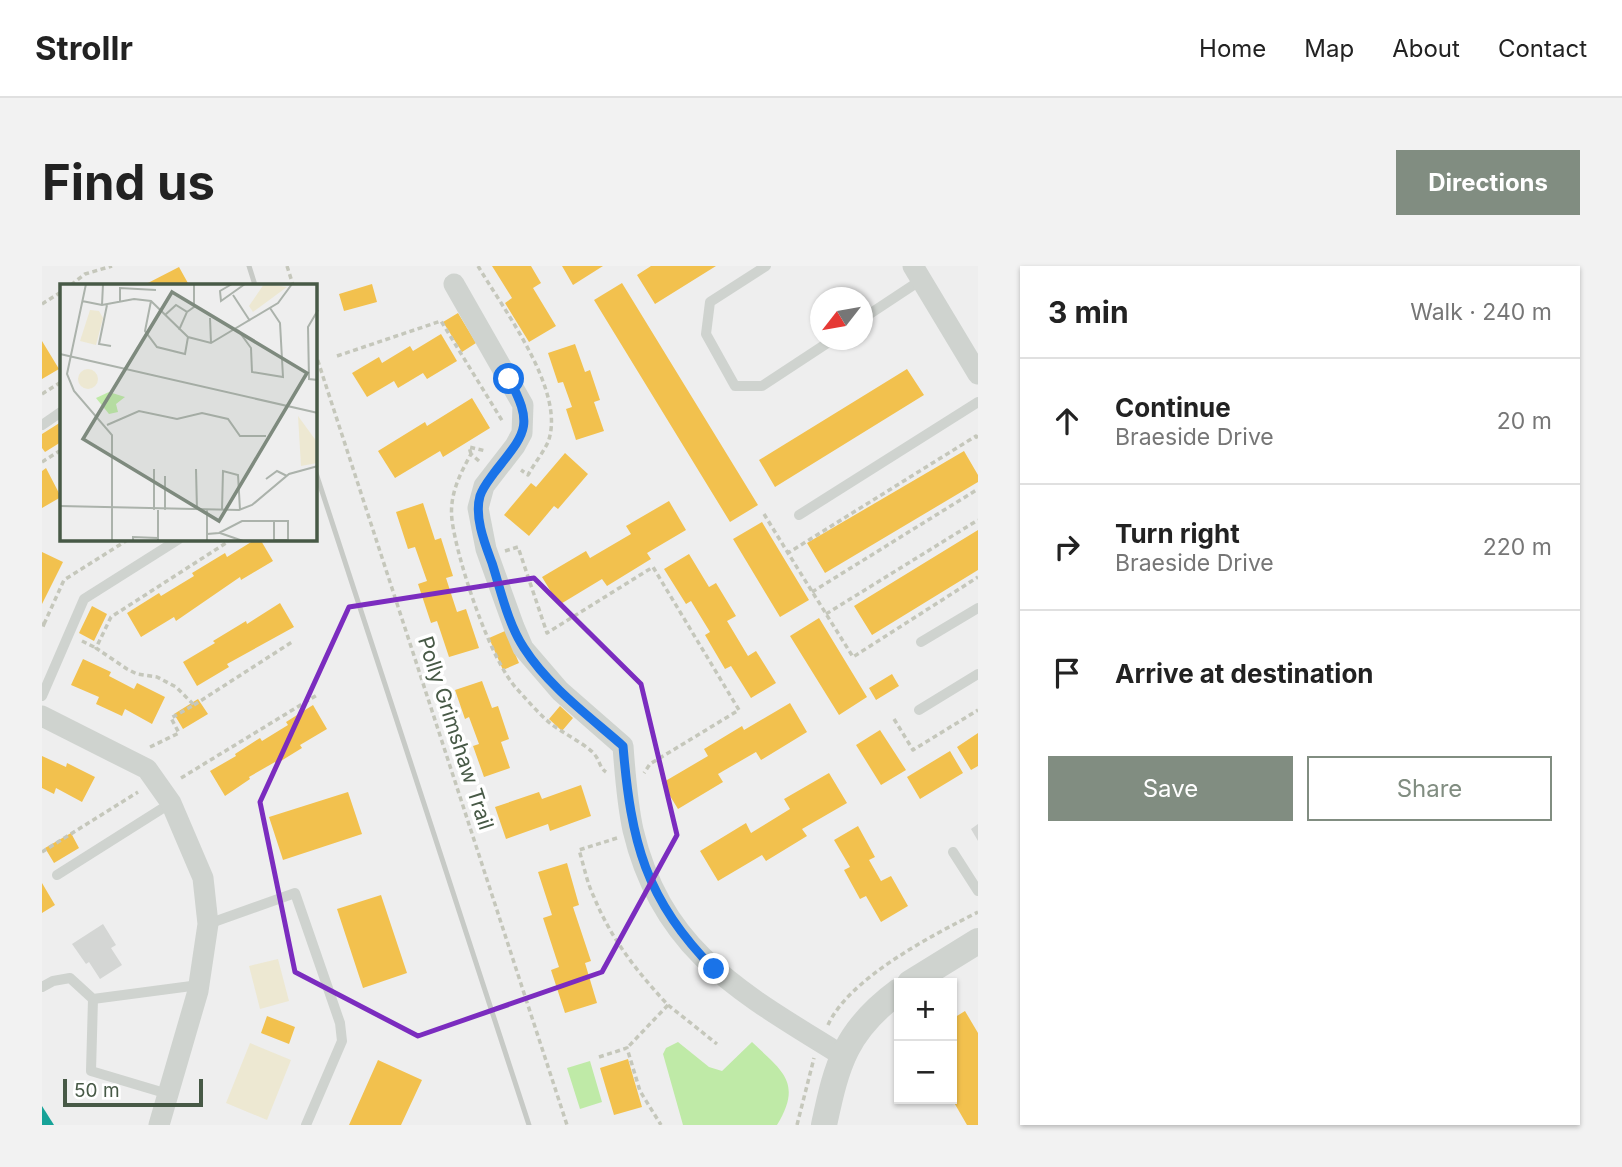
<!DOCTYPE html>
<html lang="en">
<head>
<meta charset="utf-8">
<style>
  body { margin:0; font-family:Inter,sans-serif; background:#f2f2f2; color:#222 }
  .controls { position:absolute; right:21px; bottom:21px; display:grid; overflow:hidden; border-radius:0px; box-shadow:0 2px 5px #0004 }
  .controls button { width:63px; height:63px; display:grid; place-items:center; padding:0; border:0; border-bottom:2px solid #e0e0e0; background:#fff; color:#222; font:35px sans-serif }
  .compass { position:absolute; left:768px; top:21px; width:63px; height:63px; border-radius:50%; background:#fff; box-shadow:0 2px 5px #0004; rotate:239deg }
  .scale { position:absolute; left:21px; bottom:18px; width:140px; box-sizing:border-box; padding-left:7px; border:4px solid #475946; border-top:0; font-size:19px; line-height:24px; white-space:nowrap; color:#475946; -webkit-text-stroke:5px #fff; paint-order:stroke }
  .stop { position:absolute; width:21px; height:21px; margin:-16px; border:5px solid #1a73e8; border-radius:50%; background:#fff }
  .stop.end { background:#1a73e8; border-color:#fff; box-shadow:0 2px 7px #0008 }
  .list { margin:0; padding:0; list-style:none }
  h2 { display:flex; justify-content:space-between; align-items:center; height:91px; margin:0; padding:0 28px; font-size:30px }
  h2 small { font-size:23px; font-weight:400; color:#767676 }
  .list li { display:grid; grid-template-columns:46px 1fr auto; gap:21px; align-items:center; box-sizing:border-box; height:126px; padding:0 28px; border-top:2px solid #e0e0e0 }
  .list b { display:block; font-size:26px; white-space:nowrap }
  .list p { margin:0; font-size:23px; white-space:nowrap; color:#767676 }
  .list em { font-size:23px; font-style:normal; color:#767676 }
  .actions { display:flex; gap:14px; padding:21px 28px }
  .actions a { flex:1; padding:16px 0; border:2px solid #818d81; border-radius:0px; text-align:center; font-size:24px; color:#818d81 }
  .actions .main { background:#818d81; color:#fff }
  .icon { flex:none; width:38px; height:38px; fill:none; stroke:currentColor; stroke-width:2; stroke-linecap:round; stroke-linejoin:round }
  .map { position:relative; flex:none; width:936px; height:859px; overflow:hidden; border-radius:0px }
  header { display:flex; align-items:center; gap:42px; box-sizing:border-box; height:98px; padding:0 35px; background:#fff; border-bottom:2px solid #e0e0e0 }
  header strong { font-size:33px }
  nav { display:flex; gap:38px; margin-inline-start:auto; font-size:24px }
  .intro { display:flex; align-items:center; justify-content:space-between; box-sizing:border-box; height:168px; padding:0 42px }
  h1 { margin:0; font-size:49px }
  .button { padding:18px 32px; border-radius:0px; background:#818d81; color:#fff; font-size:24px; font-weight:700 }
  main { display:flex; gap:42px; padding:0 42px }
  aside { flex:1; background:#fff; border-radius:0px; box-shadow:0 2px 5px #0004 }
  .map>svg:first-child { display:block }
  .green { fill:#ede8d2 }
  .water { fill:#bfeaa7 }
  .homes { fill:#f2c14e }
  .public { fill:#17a398 }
  .building { fill:#d4d6d4 }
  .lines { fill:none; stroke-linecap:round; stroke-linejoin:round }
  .path { stroke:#c5c7bb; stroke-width:3.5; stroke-dasharray:5 3.5; stroke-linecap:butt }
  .service { stroke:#cfd3cf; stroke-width:10 }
  .minor { stroke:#cfd3cf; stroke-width:21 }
  .tertiary { stroke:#cfd3cf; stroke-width:26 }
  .rail { stroke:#c7cac6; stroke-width:5 }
  .route { stroke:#1a73e8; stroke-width:9 }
  .marked { fill:none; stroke:#7b2cbf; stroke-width:5; stroke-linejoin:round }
  .labels { text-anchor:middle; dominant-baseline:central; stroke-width:7; stroke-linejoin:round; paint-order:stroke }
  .street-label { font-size:21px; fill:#475946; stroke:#fff }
  .inset-road { fill:none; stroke:#abb2ab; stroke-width:2 }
  .view { fill:#7e8a7e; fill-opacity:0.15; stroke:#7e8a7e; stroke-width:3.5 }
  .inset-edge { fill:none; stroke:#475946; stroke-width:3.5 }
</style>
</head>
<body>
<header>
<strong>Strollr</strong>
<nav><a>Home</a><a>Map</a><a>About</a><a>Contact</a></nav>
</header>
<div class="intro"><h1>Find us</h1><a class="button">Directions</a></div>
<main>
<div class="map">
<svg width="936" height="859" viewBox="0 0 936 859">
  <rect width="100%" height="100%" fill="#eee"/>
  <path class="green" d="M236,693L247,735L218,743L207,700Z
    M208,777L249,794L225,854L184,837Z"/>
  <path class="water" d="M636,776L667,801L680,805L710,776C740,805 761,816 735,859H641L621,788L624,782Z
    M548,795L560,836L538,843L525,802Z"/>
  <path class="homes" d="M450,0H489L499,17L491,22L514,60L487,76L463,37L470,32Z
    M520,0H561L531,19Z
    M609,0H674L613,38L595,9Z
    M137,1L147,19H102Z
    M580,17L716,239L688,256L552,34Z
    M330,18L335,36L302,45L297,28Z
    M416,47L434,77L420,86L401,56Z
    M399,68L415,95L385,113L381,107L356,122L352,115L325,131L310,107L337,91L340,97L368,80L371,85Z
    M0,75L17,103L0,113Z
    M533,78L543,106L548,104L558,134L552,136L562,165L534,174L524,143L530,141L521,116L516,117L506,87Z
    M865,103L882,129L733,221L717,194Z
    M430,132L448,162L401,191L398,185L353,212L336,185L383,156L385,160Z
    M19,156V176L3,186L0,182V168Z
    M922,185L936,209V216L783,307L765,277Z
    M523,187L546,208L516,243L512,240L487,270L462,249L489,217L494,221Z
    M4,202L19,231L0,242V205Z
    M627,235L644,264L605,287L609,293L565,320L560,313L517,339L500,311L544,285L548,292L589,268L584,260Z
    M381,237L393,274L399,272L411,310L404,312L415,346L424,343L437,382L407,391L395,355L389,357L376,318L385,315L373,281L366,283L354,246Z
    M720,256L767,334L738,351L691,273Z
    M936,264V304L830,369L812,340Z
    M214,273H218L231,295L199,314L198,311L134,355L132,351L99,371L85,347L117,327L119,330L152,310L150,307L183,287L185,291Z
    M0,286L21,296L0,338Z
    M647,288L667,321L674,317L694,350L685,355L706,390L714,385L734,417L709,432L689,400L683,403L663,369L668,366L649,335L644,338L622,303Z
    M238,337L252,361L185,398L187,401L155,420L141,396L173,377L171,375L204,355L205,358Z
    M50,340L65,348L52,375L37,367Z
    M777,352L825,431L797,449L748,370Z
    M463,365L477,397L461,404L447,372Z
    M41,393L69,406L67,410L92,423L95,417L123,431L110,458L83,443L80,450L54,438L57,431L29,419Z
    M850,408L857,420L834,434L827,422Z
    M440,415L450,442L456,440L467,473L459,476L468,502L442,511L431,480L437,478L427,451L423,453L413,424Z
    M156,433L166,448L141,463L132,448Z
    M748,437L765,466L719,494L714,486L676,508L681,516L636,543L620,517L666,490L662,483L700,460L702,464Z
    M271,439L285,463L258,479L260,482L234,498L233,496L207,511L208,513L183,530L168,505L194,490L193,488L218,472L220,475L246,459L244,456Z
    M518,440L531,452L520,465L507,453Z
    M838,464L864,504L839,519L814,479Z
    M936,467V500L929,504L915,481Z
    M908,485L921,507L878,533L865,511Z
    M0,490L24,501L25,497L53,511L40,536L14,522L12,528L0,522Z
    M787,507L805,537L760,563L765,570L724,595L720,589L676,615L658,585L704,557L709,567L748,543L742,533Z
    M539,519L549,550L508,565L506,558L464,573L453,541L497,526L500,533Z
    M306,526L320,568L241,594L227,551Z
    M816,560L833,591L827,594L839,615L849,610L866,640L839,656L824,630L818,633L802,604L808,601L792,574Z
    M29,567L37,582L12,597L3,582Z
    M525,597L537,639L531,641L549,695L543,697L555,737L523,747L509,704L517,701L501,652L510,649L496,606Z
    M0,617L13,639L0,647Z
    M339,629L365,707L321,722L295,643Z
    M923,745L936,767V859H925L910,833V753Z
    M225,750L253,761L247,778L219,767Z
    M586,793L600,841L572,849L558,802Z
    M336,794L380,814L359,859H307Z"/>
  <path class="public" d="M0,840L12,859H0Z"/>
  <path class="building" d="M936,558V575L929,563Z
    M61,658L74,679L69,682L80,699L58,713L47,696L44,698L30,678Z"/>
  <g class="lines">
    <path class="path" d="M245,0L251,19
      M436,0C461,43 525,126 506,176C501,187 492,198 486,209L479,204
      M29,19L43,8L70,0
      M0,38L19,26
      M273,86L525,859
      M295,90L399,55L461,156
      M0,128L19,116
      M936,172L934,170L746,287L811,391L936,311
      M429,188L427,181L444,185
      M437,195L429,188C418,208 407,229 410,254C415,294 448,394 475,423C486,435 497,448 509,458C519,466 547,480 553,489C558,495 557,501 564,506
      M0,196L19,184
      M722,248L746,287
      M463,285L476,281L505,367L611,301L697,444L608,498L602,507
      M770,326L936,223
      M784,348L936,254
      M0,357L2,358L0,363
      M2,358L22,314L87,273
      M40,375L54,382
      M152,439L250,376
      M852,453L871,484L936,444
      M108,481L137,467L129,452L152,439L134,421L115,411L95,408L85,403L54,382L69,351L184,277L182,273
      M139,512L275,429
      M575,572L537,584C542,600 545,617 552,631C569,673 596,707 626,739L585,782
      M0,586L96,526
      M626,739L675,778
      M786,759C807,712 891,669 936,646
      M557,791L585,782L598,825L619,859
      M755,859L772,792"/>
    <path class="service" d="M724,0L668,36L664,68L693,120H720L790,74
      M820,53L879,14
      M0,159L19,146
      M757,249L936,136
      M879,376L936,342
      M0,430L42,333L137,273
      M877,444L936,408
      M911,586L936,625
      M15,609L129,537
      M166,658L253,627L298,757L300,775L264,859
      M0,721L11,715L28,712L51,733
      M126,828L49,805L51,733L157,719"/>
    <path class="minor" d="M871,0L936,108
      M412,18L481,139L480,167L473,180L442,220L436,242L444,283L472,361L481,382L518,425L581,480C583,508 585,536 591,564C620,687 702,728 801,790
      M0,450L105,503L129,537L161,612L166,658L156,725L117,859"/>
    <path class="tertiary" d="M868,717L936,675
      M782,859C795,797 804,764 857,725"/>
    <path class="rail" d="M207,0L213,19
      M273,204L487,859"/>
  </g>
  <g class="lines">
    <path class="route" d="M467,113C493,161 483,167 452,207C447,214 441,221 438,230C432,251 443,278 450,297C459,325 466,358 482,382C507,421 547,450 581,480C589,575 603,634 672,703"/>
  </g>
  <path class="marked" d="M492,312L599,418L635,569L560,706L376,770L253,706L218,536L307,341Z"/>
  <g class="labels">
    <g class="street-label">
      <text transform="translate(414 467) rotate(72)">Polly Grimshaw Trail</text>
    </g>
  </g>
  <g transform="translate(18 18)">
    <rect width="257" height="257" fill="#eee"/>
    <path d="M204,0L227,3L193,28L189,22ZM30,26L39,27L43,34L36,61L20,57ZM18 95a10 10 0 1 1 20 0a10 10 0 1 1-20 0ZM238,132L257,158V179L241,182Z" fill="#ede8d2"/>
    <path d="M49,108L65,113L56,120L58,128L49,130L36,114Z" fill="#bfeaa7"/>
    <path class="inset-road" d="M26,0L7,90L14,107L52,151V257M172,0L160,7L161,17L185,0M173,11L190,37M22,17L42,21L74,15L91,17L128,53L151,59L218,19L232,0M91,17L85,47L97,63L125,70L128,53M60,18V4L96,6M42,21L43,0M47,21L39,60L51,62M258,26L248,43L249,95L258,96M127,28L134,23V0M105,31L116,21L127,28L119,46M150,34L151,59M178,46L191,64L192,88L223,93L220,39L210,24M0,70L258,129M47,141L79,127L117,135L142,129L168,135L180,152H206M94,185V226M136,185L137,226M105,192V226M206,195L217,187L227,192M0,222L179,226L192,221L229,190L258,182M98,226V257M147,226V257M162,226L163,187L178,191L180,226M214,237H228V256H214M160,249L183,257M147,250L159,249L182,237H214V257M73,257V253L98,254"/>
    <path class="view" d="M112,8L247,89L159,237L23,155Z"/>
    <rect width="257" height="257" class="inset-edge"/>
  </g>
</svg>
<div class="controls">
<button>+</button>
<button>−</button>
</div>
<svg class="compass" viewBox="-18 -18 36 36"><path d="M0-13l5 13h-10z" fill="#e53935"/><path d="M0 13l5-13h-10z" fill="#767676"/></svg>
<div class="scale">50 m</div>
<div class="stop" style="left:467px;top:113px"></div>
<div class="stop end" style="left:672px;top:703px"></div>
</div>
<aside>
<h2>3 min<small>Walk · 240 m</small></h2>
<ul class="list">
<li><svg class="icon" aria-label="ahead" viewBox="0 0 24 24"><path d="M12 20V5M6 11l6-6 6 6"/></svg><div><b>Continue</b><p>Braeside Drive</p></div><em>20 m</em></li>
<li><svg class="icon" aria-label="right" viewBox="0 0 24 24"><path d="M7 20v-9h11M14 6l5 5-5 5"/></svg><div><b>Turn right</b><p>Braeside Drive</p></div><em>220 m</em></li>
<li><svg class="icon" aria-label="arrive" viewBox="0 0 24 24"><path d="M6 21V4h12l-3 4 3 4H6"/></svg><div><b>Arrive at destination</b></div></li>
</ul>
<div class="actions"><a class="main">Save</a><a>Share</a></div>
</aside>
</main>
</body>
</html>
